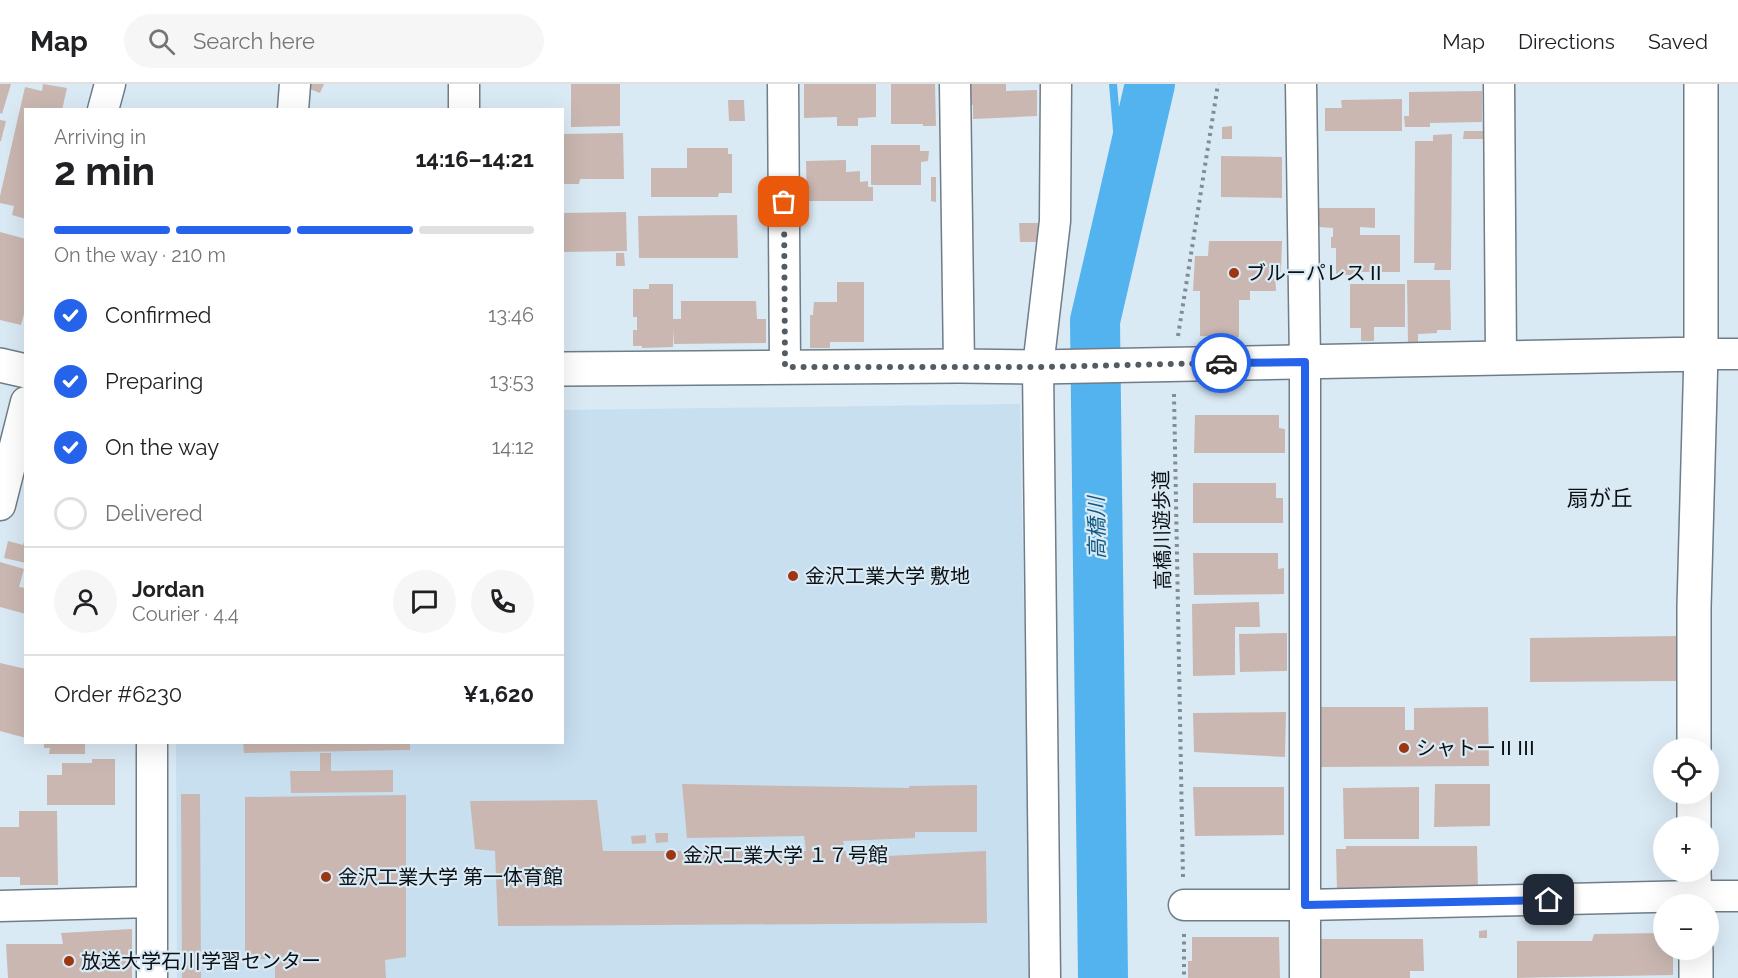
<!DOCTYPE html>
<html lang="en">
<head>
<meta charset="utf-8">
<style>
  body { margin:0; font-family:Raleway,"Noto Sans JP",sans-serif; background:#f6f6f6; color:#202124; height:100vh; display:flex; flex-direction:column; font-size:22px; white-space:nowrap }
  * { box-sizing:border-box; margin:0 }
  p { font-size:20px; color:#757577 }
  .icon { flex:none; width:33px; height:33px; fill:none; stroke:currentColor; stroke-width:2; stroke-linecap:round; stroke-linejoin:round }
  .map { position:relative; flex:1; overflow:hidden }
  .sheet { position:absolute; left:24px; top:24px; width:540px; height:636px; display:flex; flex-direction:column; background:#fff; border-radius:0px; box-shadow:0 6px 24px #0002 }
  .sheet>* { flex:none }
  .buttons { position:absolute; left:1653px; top:654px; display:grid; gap:12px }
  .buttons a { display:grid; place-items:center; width:66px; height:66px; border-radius:50%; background:#fff; box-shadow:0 6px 24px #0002; font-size:30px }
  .pin { position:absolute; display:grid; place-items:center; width:51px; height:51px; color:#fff; margin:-26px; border-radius:12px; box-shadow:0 3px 9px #0006 }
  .courier { position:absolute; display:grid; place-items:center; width:60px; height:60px; margin:-30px; border:4px solid #2563eb; border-radius:50%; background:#fff; color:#222; box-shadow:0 2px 8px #0007 }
  .head em { font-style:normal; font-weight:700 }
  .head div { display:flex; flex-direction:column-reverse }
  .head { display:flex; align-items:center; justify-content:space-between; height:102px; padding:0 30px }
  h1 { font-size:39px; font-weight:700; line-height:45px }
  .bar { display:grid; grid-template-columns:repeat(4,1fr); gap:9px 6px; align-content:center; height:72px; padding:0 30px }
  .bar i { height:8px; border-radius:4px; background:#e0e0e0 }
  .bar .active { background:#2563eb }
  .bar p { grid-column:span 4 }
  .line { display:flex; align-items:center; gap:15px; padding:0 30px; border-top:2px solid #e0e0e0 }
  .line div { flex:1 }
  .round { display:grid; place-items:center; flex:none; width:63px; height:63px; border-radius:32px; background:#f6f6f6 }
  ol { padding:0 30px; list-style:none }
  li { display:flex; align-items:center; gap:18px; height:66px }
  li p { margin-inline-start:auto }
  li .icon { padding:6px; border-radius:50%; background:#2563eb; color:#fff; stroke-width:4 }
  li:last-child { color:#757577 }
  li i { width:33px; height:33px; border:3px solid #e0e0e0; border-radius:50% }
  header { display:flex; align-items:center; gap:36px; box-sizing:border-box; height:84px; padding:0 30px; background:#fff; border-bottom:2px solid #e0e0e0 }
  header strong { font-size:28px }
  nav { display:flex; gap:33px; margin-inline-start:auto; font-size:21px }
  .search { width:420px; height:54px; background:#f6f6f6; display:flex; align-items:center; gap:15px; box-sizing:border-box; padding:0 21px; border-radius:33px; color:#757577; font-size:22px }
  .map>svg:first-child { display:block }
  .built { fill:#c8dff0 }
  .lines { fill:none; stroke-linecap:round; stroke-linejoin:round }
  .stream { stroke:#53b3ef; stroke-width:8 }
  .river { stroke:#53b3ef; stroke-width:50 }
  .building { fill:#cab7b1 }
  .street-casing { stroke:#6e7d87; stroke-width:33 }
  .secondary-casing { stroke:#6e7d87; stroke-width:36 }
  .path { stroke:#818c94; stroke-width:4; stroke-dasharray:3 4.5; stroke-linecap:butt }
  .street { stroke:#fff; stroke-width:30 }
  .secondary { stroke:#fff; stroke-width:33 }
  .done { stroke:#535c63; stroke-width:6; stroke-dasharray:0 10.8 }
  .route { stroke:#2563eb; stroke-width:8 }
  .poi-dot { fill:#9c3613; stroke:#daeaf5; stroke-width:2 }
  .labels { text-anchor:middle; stroke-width:4.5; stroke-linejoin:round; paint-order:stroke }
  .poi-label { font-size:20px; fill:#0b1014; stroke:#daeaf5; text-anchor:start }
  .street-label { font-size:20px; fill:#0b1014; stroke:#daeaf5 }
  .water-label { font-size:21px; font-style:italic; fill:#0f5981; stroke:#daeaf5 }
  .quarter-label { font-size:22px; fill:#0b1014; stroke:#daeaf5 }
</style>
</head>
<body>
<header>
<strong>Map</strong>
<div class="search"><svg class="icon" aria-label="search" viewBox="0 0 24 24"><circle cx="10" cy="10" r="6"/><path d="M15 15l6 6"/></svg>Search here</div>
<nav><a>Map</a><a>Directions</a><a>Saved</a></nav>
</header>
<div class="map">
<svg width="1738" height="894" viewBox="0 0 1738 894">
  <rect width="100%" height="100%" fill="#daeaf5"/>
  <path class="built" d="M1020 320 1031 894H177L176 659 562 658 563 326Z"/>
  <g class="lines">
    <path class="stream" d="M1113 0 1123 117"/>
    <path class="river" d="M1103 894 1095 237 1150 0"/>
  </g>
  <path class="building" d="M0 0H11L2 30 0 29Z
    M43 0 67 4 62 26H26V135L12 131 14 122 0 119V112L25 3 42 7Z
    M309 0H324L320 9 307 4Z
    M571 0H620V42L571 43Z
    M804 0H876V33L858 34V42H837V33L804 34Z
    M891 0H935L936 42H923V40H891Z
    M967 0H1006V7L1037 6V32L973 35V21H967Z
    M1482 7V38L1430 39V43H1405L1404 32H1409V8Z
    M1402 15V47H1325V24H1342L1341 16Z
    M728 16H744L745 37H729Z
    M0 36 6 37 1 57H0Z
    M1232 42V55H1222V43Z
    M1464 47H1485V55H1463Z
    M623 49 624 95H580L579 100H562V50Z
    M1452 50 1451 186H1434L1435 179H1414L1415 57H1433V51Z
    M871 61H920V67H929L928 77 921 78V101H871Z
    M687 64H728V70H732V109H719L718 113H651V84H687Z
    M1221 72 1282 73V114L1221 113Z
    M846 76V88L860 87V98L868 97V103H873V117H807L806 77Z
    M931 93H936V118L931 117Z
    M1319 124H1375V144L1360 143V151H1400V188H1361V191H1336V164H1331V153H1333V144L1319 143Z
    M626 128 627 167 562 168V129Z
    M737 131 738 174H639L638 132Z
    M1019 139H1038V158H1020Z
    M0 148 26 155V223L21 241 0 236Z
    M1209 157H1282L1281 188H1275L1276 207H1250V216H1239V253L1200 252V207H1193L1195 172H1208Z
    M616 169H624L625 182H616Z
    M1407 196H1450L1451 246H1437V249L1418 250V259H1408Z
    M837 198H864V258H830V264H810V231H813L814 218H837Z
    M649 200H673V235H681V217H756L757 235H766V259L674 260 673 246V263L642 264V262H633V246H637V233H633V205H649Z
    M1350 200H1405V243H1374V257H1361V244H1350Z
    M1195 331H1279V344L1285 345V369H1194Z
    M1193 399H1276V414H1283V439H1193Z
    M25 454 26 479 4 474 8 457 23 461Z
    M1193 469H1278V485L1284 484V510L1194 511Z
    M0 478 24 485 19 503 26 504V530L0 523Z
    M1259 518 1260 543H1235V591L1193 592 1192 520Z
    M1287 549V587L1240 588 1239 550Z
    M1678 552 1677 597 1530 598V554Z
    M0 579 26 585V654L0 647Z
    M1321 623H1405V646H1414V624L1488 623 1489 682 1320 683Z
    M1286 628 1285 673 1194 668 1193 629Z
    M44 658H85V670H49L50 664H44Z
    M243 658H410V666L244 669Z
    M320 669H331V687L393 686V708L291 709 290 687H320Z
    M92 675H115V721H47V691H62V679H92Z
    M682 700 909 704V702L977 701V748H915V754L843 757 847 774 986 767 987 839 498 842 495 767 475 765 470 717 597 716 603 767H806L804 752 687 754Z
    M1435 700H1490V742L1434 743Z
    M1193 703H1284V751L1195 752Z
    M1419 703V755H1344L1343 704Z
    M181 710H200L201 894H182Z
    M406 711V873L385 876 386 894H275V875H245V713Z
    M19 727H57L58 801H20V793H0V743H19Z
    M655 749H668V758L656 759Z
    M646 751V759L632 760 631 752Z
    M1346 762H1477L1478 805 1337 808 1336 765H1346Z
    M132 845V894H8L6 860H63L61 849Z
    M1487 846V854H1479V847Z
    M1664 849V866H1673V891L1517 894V857H1592L1594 850Z
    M1192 853H1279L1280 894H1188V877H1192Z
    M1319 855H1423L1424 887H1410V894H1320Z"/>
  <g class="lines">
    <g class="street-casing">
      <path id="street" d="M783 0 785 283
        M955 0 959 282
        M1301 0 1305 278V821L1695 812H1738
        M1499 0 1501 274
        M103 26 110 0
        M293 26 295 0
        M464 26V0
        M1701 270H1738
        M0 421 26 318
        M152 658V894
        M1184 821H1305V894
        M0 822 152 818
        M1045 894 1038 283 1055 137 1056 0"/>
    </g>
    <g class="secondary-casing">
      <path id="secondary" d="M0 281 26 287
        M562 285 959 282 1038 283 1701 270
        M1694 664V523L1701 270V0
        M1694 710V742
        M1694 788 1695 820
        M1696 866V894"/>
    </g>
    <path class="path" d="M1178 252 1218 0
      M1174 310 1183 794
      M1184 850V894"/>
    <use href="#street" class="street"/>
    <use href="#secondary" class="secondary"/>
  </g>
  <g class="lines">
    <path class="done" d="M784 118 785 283H1038L1221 279"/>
    <path class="route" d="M1221 279 1305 278V821L1549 816"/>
  </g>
  <g class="poi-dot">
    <circle cx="1234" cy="189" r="6"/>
    <circle cx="793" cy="492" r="6"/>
    <circle cx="1404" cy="664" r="6"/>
    <circle cx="671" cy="771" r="6"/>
    <circle cx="326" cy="793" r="6"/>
    <circle cx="69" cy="877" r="6"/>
  </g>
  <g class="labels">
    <g class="poi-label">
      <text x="1246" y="196">ブルーパレスⅡ</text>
      <text x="805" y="499">金沢工業大学 敷地</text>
      <text x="1416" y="671">シャトーⅡⅢ</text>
      <text x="683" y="778">金沢工業大学 １７号館</text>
      <text x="338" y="800">金沢工業大学 第一体育館</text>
      <text x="81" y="884">放送大学石川学習センター</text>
    </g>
    <g class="street-label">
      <text transform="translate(1162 446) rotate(-91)" y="7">高橋川遊歩道</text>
    </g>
    <g class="water-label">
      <text transform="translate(1097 444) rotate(-91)" y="7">高橋川</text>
    </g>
    <g class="quarter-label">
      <text x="1600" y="422">扇が丘</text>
    </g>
  </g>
</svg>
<div class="buttons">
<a><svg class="icon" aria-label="locate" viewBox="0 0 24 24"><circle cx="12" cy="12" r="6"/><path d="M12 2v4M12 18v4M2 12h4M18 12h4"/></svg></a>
<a>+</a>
<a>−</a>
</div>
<div class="pin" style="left:784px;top:118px;background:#ea580c"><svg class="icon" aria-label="bag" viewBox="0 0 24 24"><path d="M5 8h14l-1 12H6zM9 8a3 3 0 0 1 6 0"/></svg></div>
<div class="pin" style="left:1549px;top:816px;background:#1f2937"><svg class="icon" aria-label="home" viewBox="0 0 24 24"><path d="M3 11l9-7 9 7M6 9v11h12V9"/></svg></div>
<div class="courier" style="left:1221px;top:279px"><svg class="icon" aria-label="car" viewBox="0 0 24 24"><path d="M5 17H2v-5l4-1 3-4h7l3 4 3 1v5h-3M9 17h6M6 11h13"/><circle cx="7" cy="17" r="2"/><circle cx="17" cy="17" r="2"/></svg></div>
<section class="sheet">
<div class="head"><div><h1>2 min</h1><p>Arriving in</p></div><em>14:16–14:21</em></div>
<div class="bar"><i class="active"></i><i class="active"></i><i class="active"></i><i></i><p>On the way · 210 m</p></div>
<ol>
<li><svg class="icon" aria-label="check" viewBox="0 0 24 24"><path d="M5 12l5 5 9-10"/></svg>Confirmed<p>13:46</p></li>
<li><svg class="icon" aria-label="check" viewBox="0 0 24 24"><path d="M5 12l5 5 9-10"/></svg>Preparing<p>13:53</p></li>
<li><svg class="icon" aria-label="check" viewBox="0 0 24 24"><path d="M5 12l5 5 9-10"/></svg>On the way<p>14:12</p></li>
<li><i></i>Delivered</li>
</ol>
<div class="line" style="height:108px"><a class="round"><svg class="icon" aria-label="person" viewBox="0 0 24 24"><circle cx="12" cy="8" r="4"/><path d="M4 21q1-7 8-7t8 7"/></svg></a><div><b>Jordan</b><p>Courier · 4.4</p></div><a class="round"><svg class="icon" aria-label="chat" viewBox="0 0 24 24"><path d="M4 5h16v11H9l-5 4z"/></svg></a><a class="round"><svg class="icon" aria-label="phone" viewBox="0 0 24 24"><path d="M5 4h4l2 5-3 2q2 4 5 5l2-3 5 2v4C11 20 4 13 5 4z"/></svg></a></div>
<div class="line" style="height:78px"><div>Order #6230</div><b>¥1,620</b></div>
</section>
</div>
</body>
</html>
